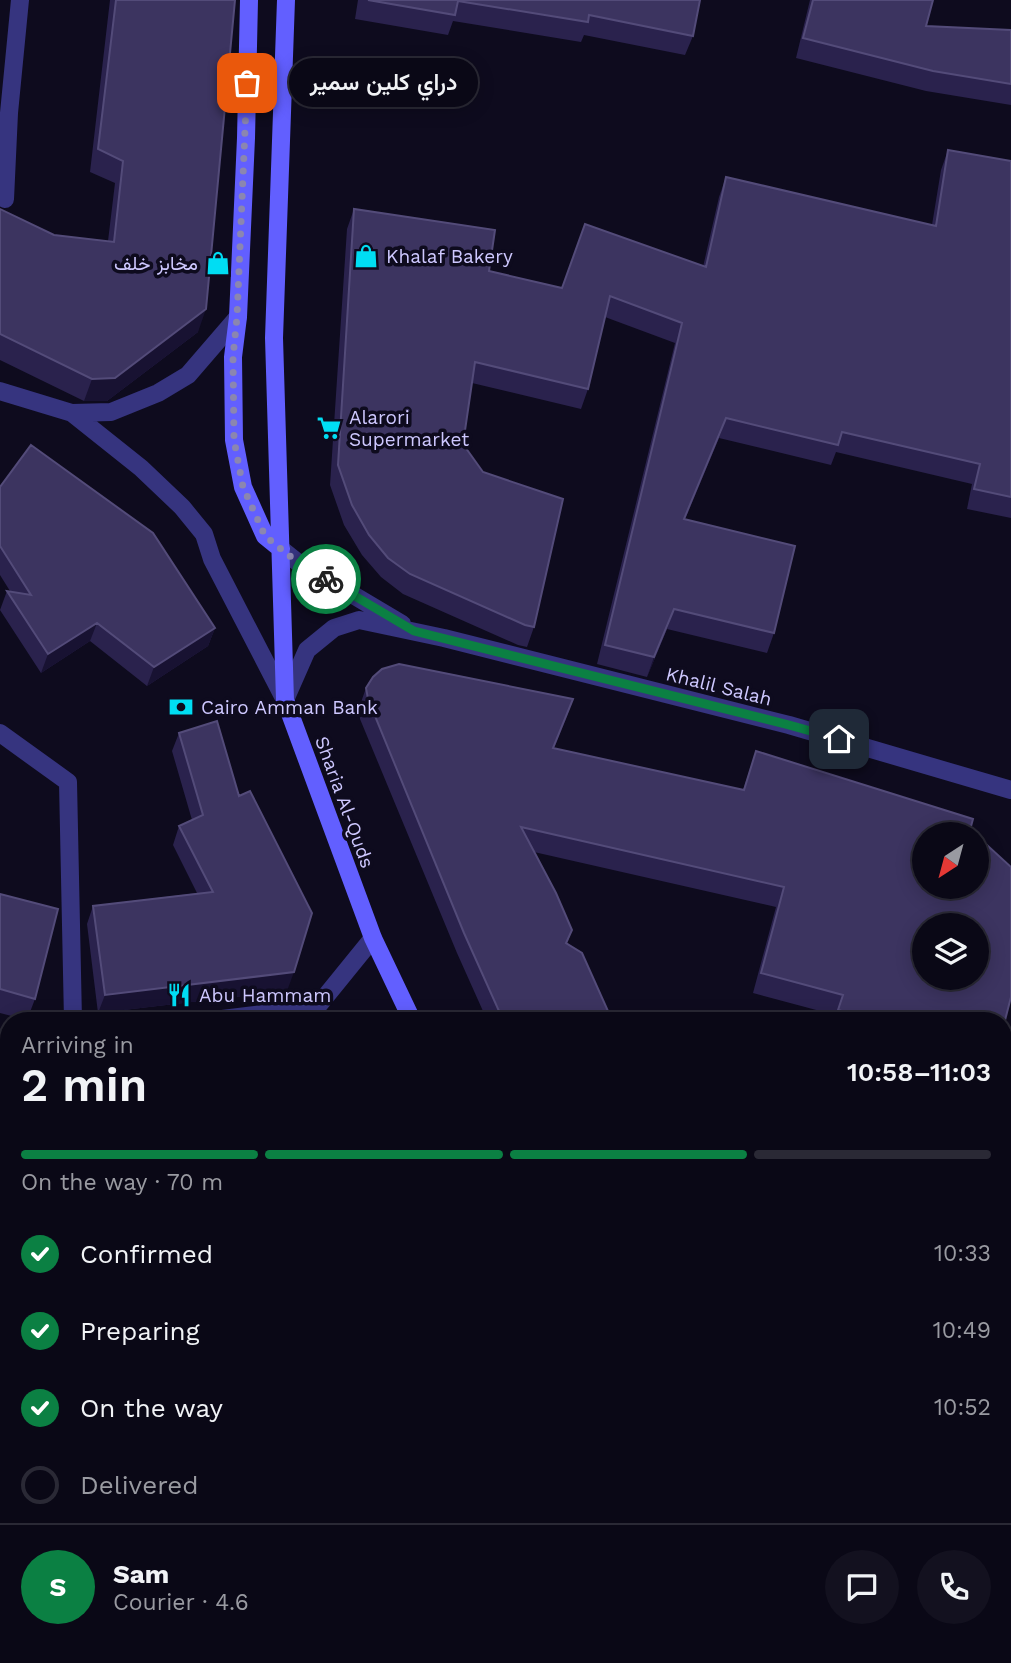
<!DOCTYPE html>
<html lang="en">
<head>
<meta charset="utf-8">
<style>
  body { margin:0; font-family:"Work Sans",Vazirmatn,sans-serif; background:#13111f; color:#f1f3f6; height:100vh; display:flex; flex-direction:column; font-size:26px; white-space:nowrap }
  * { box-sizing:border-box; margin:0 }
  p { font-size:23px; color:#999aa1 }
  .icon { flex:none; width:38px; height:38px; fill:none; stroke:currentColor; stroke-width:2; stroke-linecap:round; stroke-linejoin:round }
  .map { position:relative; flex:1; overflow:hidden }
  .panel { position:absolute; left:0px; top:1012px; width:1012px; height:653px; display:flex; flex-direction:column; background:#0a0816; border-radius:28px 28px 0 0; box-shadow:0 4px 18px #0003,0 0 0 2px #2a2935 }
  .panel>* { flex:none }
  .needle { width:46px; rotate:216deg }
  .controls { position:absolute; left:912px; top:822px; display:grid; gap:14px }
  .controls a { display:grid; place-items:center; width:77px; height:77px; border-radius:50%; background:#0a0816; box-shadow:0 4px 18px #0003,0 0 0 2px #2a2935; font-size:35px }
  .pin { position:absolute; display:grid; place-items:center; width:60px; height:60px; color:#fff; margin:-30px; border-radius:14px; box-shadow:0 4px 10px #0006 }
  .courier { position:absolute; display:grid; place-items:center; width:70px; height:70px; margin:-35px; border:5px solid #0b8043; border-radius:50%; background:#fff; color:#222; box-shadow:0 2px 9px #0007 }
  .bubble { position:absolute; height:49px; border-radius:24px; background:#0a0816; box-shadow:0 4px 18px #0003,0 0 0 2px #2a2935; font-size:23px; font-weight:600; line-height:49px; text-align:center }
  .head em { font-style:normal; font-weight:600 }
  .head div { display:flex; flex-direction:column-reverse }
  .head { display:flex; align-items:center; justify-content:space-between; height:119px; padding:0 21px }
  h1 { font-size:46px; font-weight:600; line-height:52px }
  .bar { display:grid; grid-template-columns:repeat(4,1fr); gap:10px 7px; align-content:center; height:84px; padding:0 21px }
  .bar i { height:9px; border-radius:5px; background:#2a2935 }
  .bar .selected { background:#0b8043 }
  .bar p { grid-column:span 4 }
  .line { display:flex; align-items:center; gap:18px; padding:0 21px; border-top:2px solid #2a2935 }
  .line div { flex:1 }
  .round { display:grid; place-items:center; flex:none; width:74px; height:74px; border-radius:37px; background:#13111f }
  ol { padding:0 21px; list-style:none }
  li { display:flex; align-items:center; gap:21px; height:77px }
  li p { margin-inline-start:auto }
  li .icon { padding:7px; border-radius:50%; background:#0b8043; color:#fff; stroke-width:4 }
  li:last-child { color:#999aa1 }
  li i { width:38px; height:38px; border:4px solid #2a2935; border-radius:50% }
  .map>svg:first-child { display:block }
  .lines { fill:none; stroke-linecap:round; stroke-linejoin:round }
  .path { stroke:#28b3aa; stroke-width:4.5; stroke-dasharray:3.5 5; stroke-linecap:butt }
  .lane { stroke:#36347f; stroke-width:18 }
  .street { stroke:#36347f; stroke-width:18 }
  .secondary { stroke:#625fff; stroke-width:18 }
  .wall { fill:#2a224d }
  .shaded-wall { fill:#181232 }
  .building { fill:#3c3460; stroke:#534b79; stroke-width:2; fill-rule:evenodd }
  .done { stroke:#8b86b0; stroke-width:7; stroke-dasharray:0 12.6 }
  .route { stroke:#0b8043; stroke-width:9 }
  .labels { text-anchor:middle; stroke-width:7; stroke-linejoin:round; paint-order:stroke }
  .poi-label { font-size:19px; fill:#cec8ff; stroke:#0e0b1e; text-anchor:start }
  .street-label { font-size:19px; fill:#cec8ff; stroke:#0e0b1e }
</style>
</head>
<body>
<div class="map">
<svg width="1011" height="1663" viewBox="0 0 1011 1663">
  <rect width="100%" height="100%" fill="#0e0b1e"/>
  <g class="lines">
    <path class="path" d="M0 1354 9 1344
      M0 1357 9 1358
      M0 1619 9 1622
      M125 1656 144 1663"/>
    <path class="lane" d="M5 199 9 113 20 0
      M0 733 68 782 73 1020"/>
    <path class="street" d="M0 391 72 413 111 412 158 393 188 375 238 317
      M72 413 141 468 182 507 204 534 212 559 285 700
      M281 549 296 561 402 624
      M285 700 307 650 334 628 359 620 444 638 789 725 1011 790
      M214 1020 317 1007 373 938
      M0 1038 9 1040
      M1003 1116 1011 1093
      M1003 1486 1011 1494"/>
    <path class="secondary" d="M249 0 246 138 238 317 233 357 234 440 243 487 265 536 281 549
      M286 0 274 338 285 700 373 938 412 1020
      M707 1656 710 1663"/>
  </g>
  <path class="wall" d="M110 0H235L198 332 107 401H84L0 360V209L54 235 108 241 115 183 90 172Z
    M358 0H700L693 36 685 55 584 35 581 42 453 21 448 35 355 19Z
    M810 0H933L926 26 1011 30V105L926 91 796 58Z
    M948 150 1011 161V518L967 509 972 484 836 452 831 465 719 438 685 519 774 633 767 653 667 629 647 677 597 664 675 343 605 317 588 389 581 409 472 383 463 444 534 627 527 647 518 645 403 594 381 577 362 555 344 525 330 485 347 229 354 209 489 271 562 288 703 267 719 197 726 177 932 225 941 170Z
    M0 487 215 628 208 646 147 686 90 641 41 673 0 610 7 591H10L0 575Z
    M366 688 573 699 554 748 743 790 756 751 970 830 1003 1020H834L835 1015 753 993 776 907 534 852 572 930 567 944 612 1020H487L457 953 360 719 359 708Z
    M179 733 287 991 98 1013 87 924 93 906 197 893 173 845 179 826 192 820 172 751Z
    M0 894 35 999 27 1020 0 1013Z
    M1011 1199V1440L1003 1432V1211Z
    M177 1656H623L627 1663H176Z
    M759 1656H882L873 1659 875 1663H762Z"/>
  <path class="shaded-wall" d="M206 309 198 332 107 401H84L92 379Z
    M726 418 719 438 677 539 684 519Z
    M674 609 667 629 647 677 654 657Z
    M97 623 90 641 41 673 48 654Z
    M215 628 208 646 147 686 154 667Z
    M573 699 566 719 546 768 553 748Z
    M294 972 287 991 98 1013 105 995Z
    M862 1656H882L863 1663Z"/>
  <path class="building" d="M116 0H235L206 309 115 378 92 379 0 334V209L54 235 114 242 123 161 98 149Z
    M368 0H700L693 36 589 15 588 22 458 1 455 15Z
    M813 0H933L926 26 1011 30V84L933 71 803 38Z
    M948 150 1011 161V497L974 489 980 464 842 432 838 445 726 418 684 519 795 546 774 633 674 609 654 657 605 645 682 323 610 296 588 389 475 362 463 444 483 472 563 499 534 627 525 625 410 574 388 558 369 535 352 505 338 465 354 209 495 230 489 271 562 288 585 224 706 267 726 177 936 226Z
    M31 445 153 533 215 628 154 667 97 623 48 654 7 591 31 595 0 546V487Z
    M399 664 573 699 553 748 744 790 756 751 973 819 970 830 976 835H924V887H976V835L1011 867V997L1003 1028V1020H875L838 1010 843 995 761 973 784 887 521 827 556 893 572 930 566 943 582 953 612 1020H503L464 933 368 699 366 688 373 677 382 669ZM924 926H976V978H924Z
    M217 721 239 796 250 791 312 913 294 972 105 995 93 906 213 892 179 826 203 815 179 733Z
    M0 894 58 909 35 999 0 989Z
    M313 1016 323 1020H305Z
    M1011 1199V1413L1003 1406V1211Z
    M181 1656H623L627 1663H180Z
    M776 1656H872L875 1663H779Z"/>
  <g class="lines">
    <path class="done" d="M247 83 237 317 233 357 234 440 243 487 265 536 296 561 326 579"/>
    <path class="route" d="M326 579 414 631 789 725 839 739"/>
  </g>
  <defs>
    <g id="shop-bare" transform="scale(1.89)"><path d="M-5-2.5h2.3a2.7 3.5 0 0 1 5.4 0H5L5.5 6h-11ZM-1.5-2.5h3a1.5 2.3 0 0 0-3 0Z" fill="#00ddf3" stroke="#0e0b1e" stroke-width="2.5" paint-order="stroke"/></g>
    <g id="supermarket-bare" transform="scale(1.89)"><path d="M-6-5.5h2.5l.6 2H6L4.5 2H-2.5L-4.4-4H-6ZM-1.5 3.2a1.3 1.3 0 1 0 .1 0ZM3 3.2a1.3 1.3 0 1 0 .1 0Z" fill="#00ddf3" stroke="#0e0b1e" stroke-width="2.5" paint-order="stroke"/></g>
    <g id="bank-bare" transform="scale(1.89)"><path d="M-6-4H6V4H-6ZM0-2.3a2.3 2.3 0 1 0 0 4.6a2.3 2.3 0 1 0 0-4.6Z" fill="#00ddf3" stroke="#0e0b1e" stroke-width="2.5" paint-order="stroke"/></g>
    <g id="restaurant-bare" transform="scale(1.89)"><path d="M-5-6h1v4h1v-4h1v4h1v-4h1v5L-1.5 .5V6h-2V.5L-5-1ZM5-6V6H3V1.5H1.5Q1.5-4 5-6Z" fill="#00ddf3" stroke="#0e0b1e" stroke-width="2.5" paint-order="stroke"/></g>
  </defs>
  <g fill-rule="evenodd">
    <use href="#shop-bare" x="366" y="256"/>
    <use href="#shop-bare" x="218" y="263"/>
    <use href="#supermarket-bare" x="329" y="428"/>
    <use href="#bank-bare" x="181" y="707"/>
    <use href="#restaurant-bare" x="179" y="995"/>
  </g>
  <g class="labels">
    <g class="poi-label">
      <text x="386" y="263">Khalaf Bakery</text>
      <text x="198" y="270" text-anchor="end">مخابز خلف</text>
      <text x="349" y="424">Alarori<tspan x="349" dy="22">Supermarket</tspan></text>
      <text x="201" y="714">Cairo Amman Bank</text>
      <text x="199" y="1002">Abu Hammam</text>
    </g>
    <g class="street-label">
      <text transform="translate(719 686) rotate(14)" y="7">Khalil Salah</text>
      <text transform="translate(345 802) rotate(70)" y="7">Sharia Al-Quds</text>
    </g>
  </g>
</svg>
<div class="controls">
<a><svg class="needle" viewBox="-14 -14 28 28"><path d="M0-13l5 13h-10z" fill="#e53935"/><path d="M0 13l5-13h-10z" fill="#999aa1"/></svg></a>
<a><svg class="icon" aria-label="layers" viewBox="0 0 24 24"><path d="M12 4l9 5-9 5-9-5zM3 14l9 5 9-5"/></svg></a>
</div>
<div class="pin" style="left:247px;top:83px;background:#ea580c"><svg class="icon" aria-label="bag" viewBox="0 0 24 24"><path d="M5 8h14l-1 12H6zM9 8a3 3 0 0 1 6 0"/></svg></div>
<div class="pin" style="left:839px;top:739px;background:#1f2937"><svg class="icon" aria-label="home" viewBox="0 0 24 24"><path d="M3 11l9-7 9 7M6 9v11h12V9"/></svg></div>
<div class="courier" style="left:326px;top:579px"><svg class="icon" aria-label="bike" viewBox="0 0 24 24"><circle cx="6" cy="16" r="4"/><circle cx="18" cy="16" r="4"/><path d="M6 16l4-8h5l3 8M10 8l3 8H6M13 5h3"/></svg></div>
<div class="bubble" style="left:289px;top:58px;width:189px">دراي كلين سمير</div>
<section class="panel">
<div class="head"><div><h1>2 min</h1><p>Arriving in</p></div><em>10:58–11:03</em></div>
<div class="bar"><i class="selected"></i><i class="selected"></i><i class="selected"></i><i></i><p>On the way · 70 m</p></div>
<ol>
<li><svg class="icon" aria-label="check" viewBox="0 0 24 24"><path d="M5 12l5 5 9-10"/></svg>Confirmed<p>10:33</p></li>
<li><svg class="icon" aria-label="check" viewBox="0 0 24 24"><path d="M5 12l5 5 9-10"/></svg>Preparing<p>10:49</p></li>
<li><svg class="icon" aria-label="check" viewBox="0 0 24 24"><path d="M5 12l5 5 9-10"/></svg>On the way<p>10:52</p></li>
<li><i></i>Delivered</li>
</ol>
<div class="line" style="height:126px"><b class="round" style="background:#0b8043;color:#fff">S</b><div><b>Sam</b><p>Courier · 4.6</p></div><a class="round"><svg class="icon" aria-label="chat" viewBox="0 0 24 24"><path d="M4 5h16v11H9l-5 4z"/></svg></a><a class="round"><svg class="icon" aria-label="phone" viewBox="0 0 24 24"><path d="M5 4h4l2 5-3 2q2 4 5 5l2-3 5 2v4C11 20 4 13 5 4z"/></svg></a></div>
</section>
</div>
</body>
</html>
